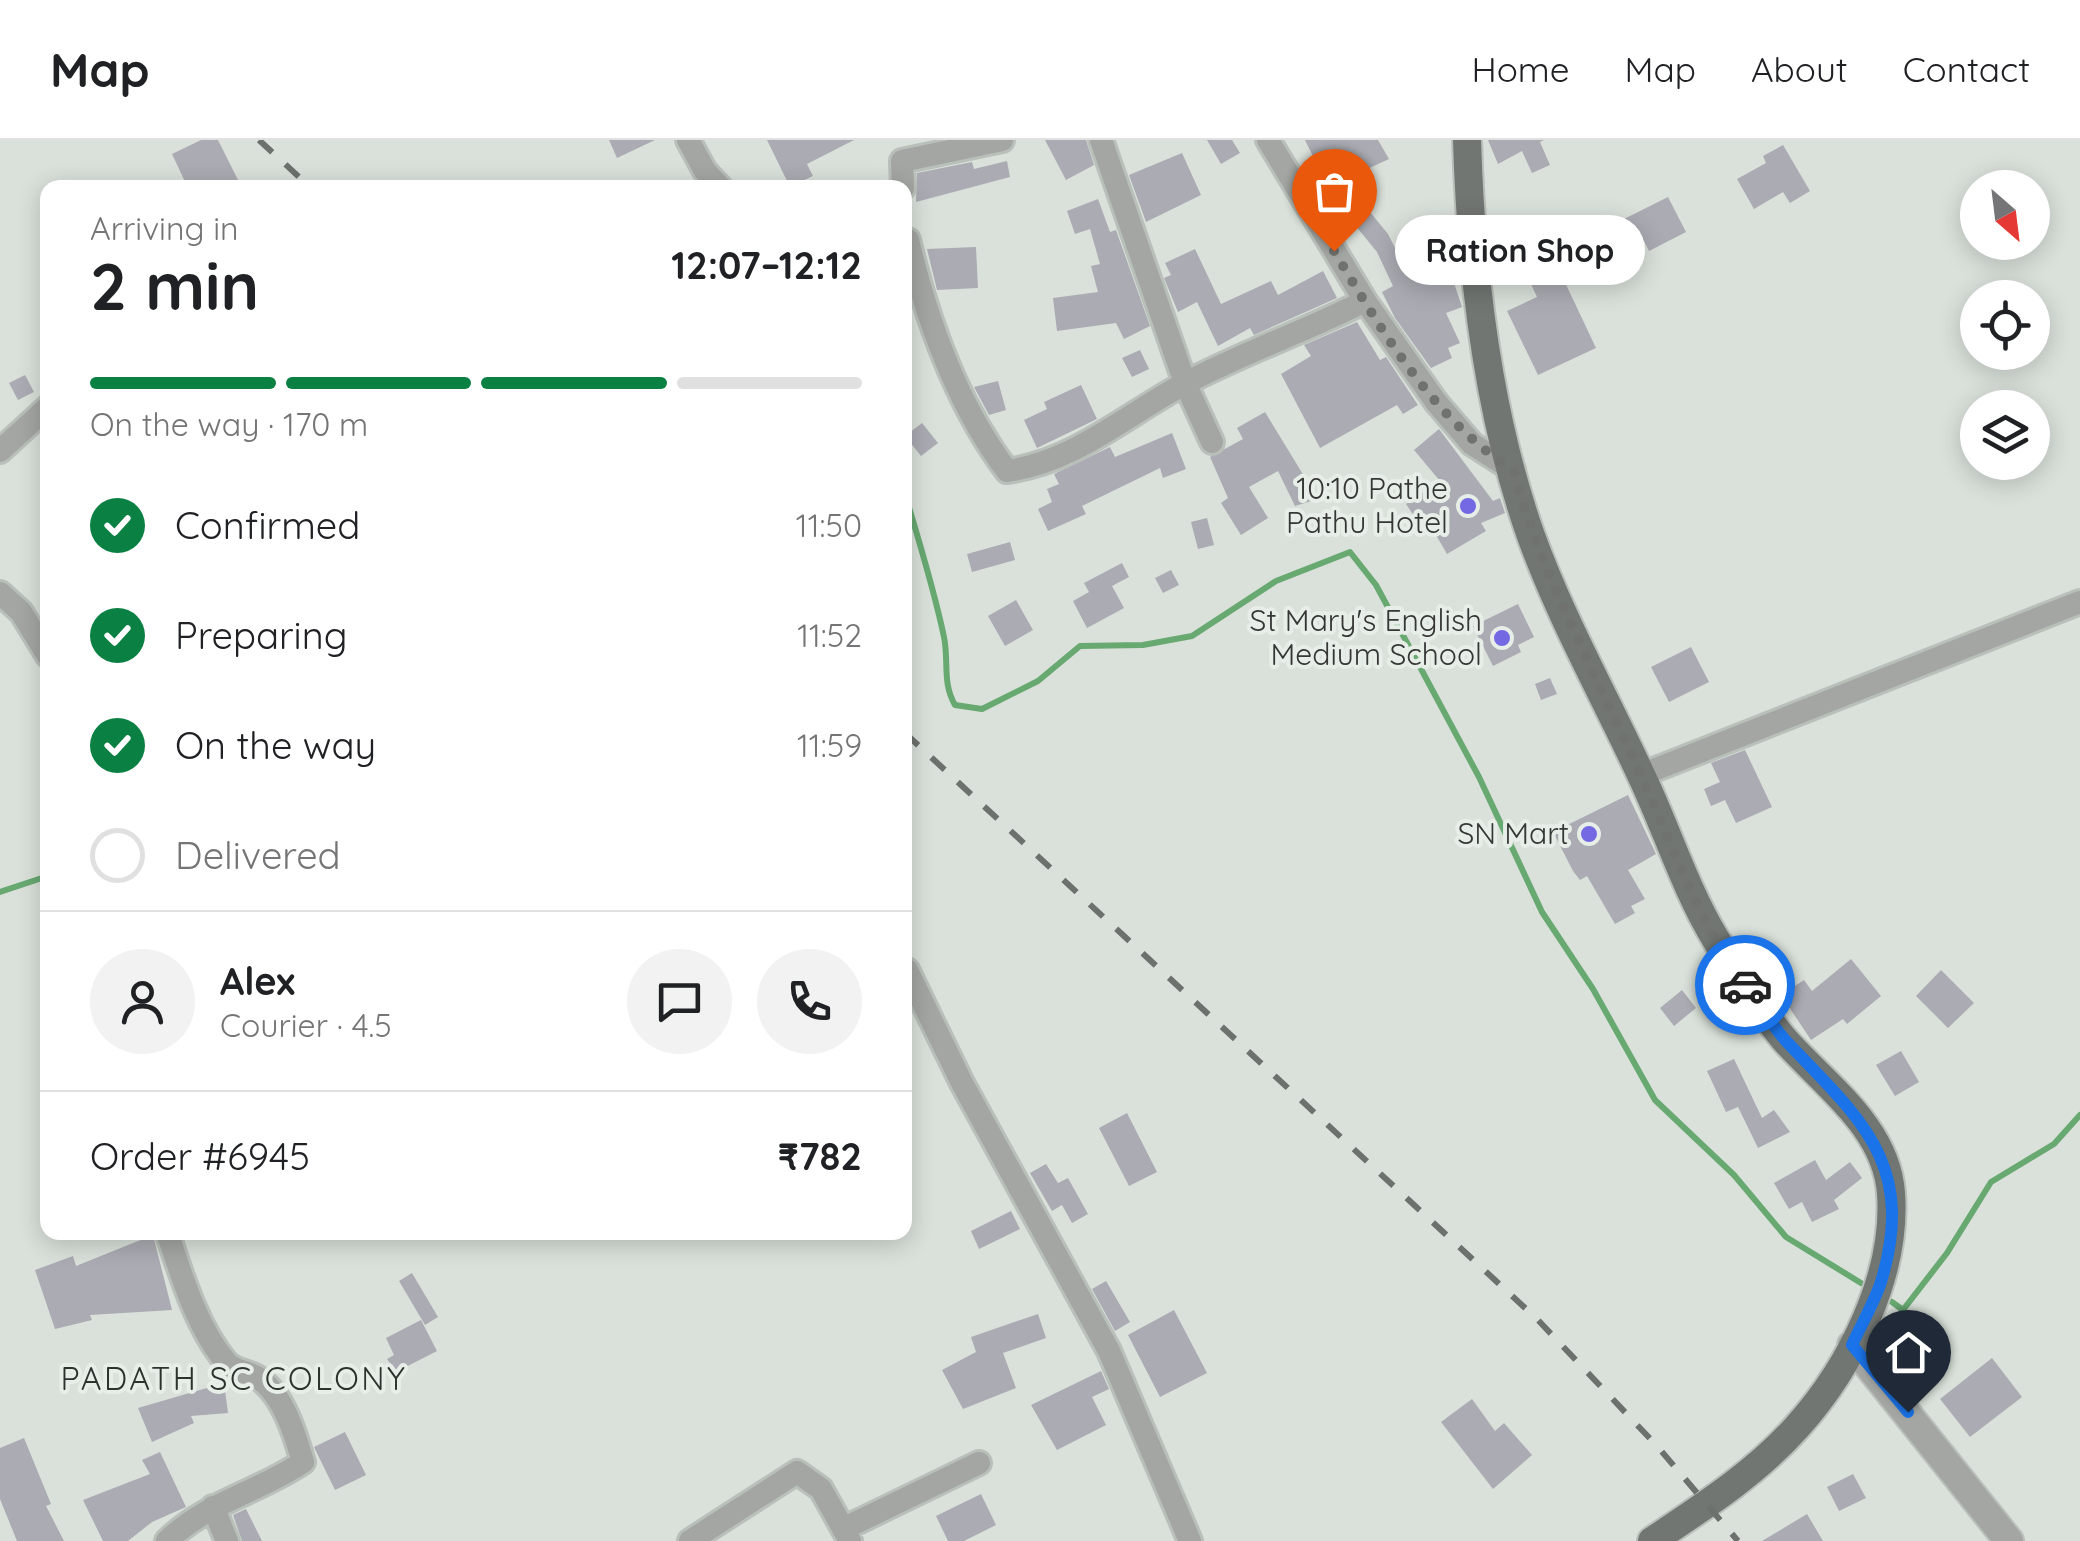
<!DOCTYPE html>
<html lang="en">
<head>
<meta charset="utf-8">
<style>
  body { margin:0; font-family:Quicksand,sans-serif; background:#f2f2f2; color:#202124; height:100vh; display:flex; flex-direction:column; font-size:38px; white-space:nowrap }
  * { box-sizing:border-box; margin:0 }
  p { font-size:32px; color:#757577 }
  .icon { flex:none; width:55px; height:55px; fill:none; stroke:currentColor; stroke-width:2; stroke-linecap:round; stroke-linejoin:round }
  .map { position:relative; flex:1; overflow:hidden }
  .side { position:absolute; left:40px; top:40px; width:872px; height:1060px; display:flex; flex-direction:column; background:#fff; border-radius:20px; box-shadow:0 5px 25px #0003 }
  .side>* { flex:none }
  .needle { width:65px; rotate:152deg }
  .controls { position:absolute; left:1960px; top:30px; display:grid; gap:20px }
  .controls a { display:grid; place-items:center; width:90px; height:90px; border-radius:50%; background:#fff; box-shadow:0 5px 25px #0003; font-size:50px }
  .pin { position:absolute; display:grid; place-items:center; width:85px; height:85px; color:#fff; margin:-102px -42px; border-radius:50% 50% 50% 0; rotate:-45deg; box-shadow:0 0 10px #0007 }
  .pin .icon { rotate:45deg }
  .courier { position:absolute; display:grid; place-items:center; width:100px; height:100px; margin:-50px; border:8px solid #1a73e8; border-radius:50%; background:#fff; color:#222; box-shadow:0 2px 12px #0007 }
  .bubble { position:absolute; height:70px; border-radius:35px; background:#fff; box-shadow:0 5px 25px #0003; font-size:32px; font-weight:700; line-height:70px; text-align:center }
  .headline em { font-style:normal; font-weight:700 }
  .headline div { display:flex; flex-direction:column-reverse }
  .headline { display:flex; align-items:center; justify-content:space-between; height:170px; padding:0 50px }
  h1 { font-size:65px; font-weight:700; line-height:75px }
  .bar { display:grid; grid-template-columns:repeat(4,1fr); gap:15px 10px; align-content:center; height:120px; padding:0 50px }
  .bar i { height:12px; border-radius:8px; background:#e0e0e0 }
  .bar .active { background:#0b8043 }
  .bar p { grid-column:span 4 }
  .line { display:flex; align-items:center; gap:25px; padding:0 50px; border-top:2px solid #e0e0e0 }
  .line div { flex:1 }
  .round { display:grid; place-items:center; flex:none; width:105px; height:105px; border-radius:52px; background:#f2f2f2 }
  ol { padding:0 50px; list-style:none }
  li { display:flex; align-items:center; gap:30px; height:110px }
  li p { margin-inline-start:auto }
  li .icon { padding:10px; border-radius:50%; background:#0b8043; color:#fff; stroke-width:4 }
  li:last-child { color:#757577 }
  li i { width:55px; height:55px; border:5px solid #e0e0e0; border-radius:50% }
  header { display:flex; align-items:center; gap:60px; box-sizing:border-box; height:140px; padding:0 50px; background:#fff; border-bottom:2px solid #e0e0e0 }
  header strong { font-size:48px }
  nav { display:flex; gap:55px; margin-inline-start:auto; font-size:35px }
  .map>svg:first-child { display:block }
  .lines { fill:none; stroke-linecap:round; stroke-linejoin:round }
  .stream { stroke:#68a972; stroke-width:6 }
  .building { fill:#ababb3 }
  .minor-casing { stroke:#b9bfb9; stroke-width:28 }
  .tertiary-casing { stroke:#b9bfb9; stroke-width:32 }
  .primary-casing { stroke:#b9bfb9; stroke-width:32 }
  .minor { stroke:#a3a6a3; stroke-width:22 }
  .tertiary { stroke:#a3a6a3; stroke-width:28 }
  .primary { stroke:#717672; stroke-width:28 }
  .rail { stroke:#6d716d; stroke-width:6; stroke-dasharray:18 18; stroke-linecap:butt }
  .done { stroke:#6f726f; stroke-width:10; stroke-dasharray:0 18 }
  .route { stroke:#1a73e8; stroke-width:12 }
  .poi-dot { fill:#7468e3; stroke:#e7eee8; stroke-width:4 }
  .labels { text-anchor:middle; stroke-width:8; stroke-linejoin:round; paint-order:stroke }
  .poi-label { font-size:30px; fill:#353735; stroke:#e7eee8; text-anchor:end }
  .neighbourhood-label { font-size:32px; letter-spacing:2.5px; fill:#2d322d; stroke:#e7eee8 }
</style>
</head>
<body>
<header>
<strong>Map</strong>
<nav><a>Home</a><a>Map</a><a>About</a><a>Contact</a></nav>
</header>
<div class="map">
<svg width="2080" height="1401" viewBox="0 0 2080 1401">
  <rect width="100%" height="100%" fill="#dae1da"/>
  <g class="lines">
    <path class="stream" d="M905 354C919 401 934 449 944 497 949 521 942 543 955 565L982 569 1038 541 1080 506 1143 505 1192 496 1276 441 1350 412 1376 445 1479 637 1542 772 1593 849 1655 960 1734 1035 1786 1097 1861 1143
      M0 752 48 736
      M1892 1162 1903 1170 1947 1113 1991 1042 2054 1004 2080 975"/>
  </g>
  <path class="building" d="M201 0H218L239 42 228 48H188L172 14Z
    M609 0H655L617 18Z
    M767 0H854L807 24 813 36 790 47Z
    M1045 0H1086L1094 25 1066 40Z
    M1207 0H1232L1240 13 1221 24Z
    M1305 0H1378L1389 19 1328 47Z
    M1488 0H1544L1540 2 1550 25 1532 33 1522 11 1498 24Z
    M1783 5 1810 51 1790 63 1783 52 1754 69 1737 39 1766 23 1763 16Z
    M1182 13 1201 55 1146 82 1129 35Z
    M1007 21 1010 37 916 62 917 33 972 22 974 29Z
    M1668 57 1686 92 1649 111 1644 101 1624 107 1562 136 1596 208 1538 235 1507 171 1537 157 1524 129Z
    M1098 59 1110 92 1116 90 1150 186 1124 199 1116 183 1057 191 1053 158 1098 152 1091 126 1100 124 1090 89 1075 94 1067 71Z
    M1370 72 1388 94 1409 136 1447 122 1462 167 1446 173 1460 203 1448 208 1452 218 1431 228 1395 178 1382 152 1393 146 1377 112 1355 85Z
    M976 107 978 148 937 150 927 109Z
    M1195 109 1221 164 1271 141 1278 155 1323 131 1337 158 1254 195 1250 188 1218 206 1197 162 1178 172 1164 138 1171 135 1165 123Z
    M1357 182 1380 220 1386 217 1418 265 1403 274 1397 265 1320 308 1281 234 1311 216 1304 205Z
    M1140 210 1149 229 1132 237 1122 218Z
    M25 235 34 252 18 260 9 243Z
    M998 241 1006 270 989 275 974 247Z
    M1081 245 1097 279 1037 308 1024 280 1047 269 1044 262Z
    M1265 272 1318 359 1295 366 1278 331 1249 347 1268 378 1241 395 1221 363 1228 358 1210 317 1243 299 1237 288Z
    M922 283 938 303 921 316 905 296Z
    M1439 289 1493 361 1500 358 1505 373 1481 383 1486 391 1447 414 1429 383 1422 388 1406 364 1440 341 1414 310Z
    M1172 293 1186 329 1163 338 1160 328 1082 366 1086 374 1048 391 1038 369 1052 362 1047 349 1059 344 1054 334 1110 307 1115 317Z
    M1207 378 1214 405 1198 409 1191 382Z
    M1010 402 1015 420 972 432 967 414Z
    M1122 423 1129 437 1112 446 1124 468 1087 488 1073 461 1089 452 1084 443Z
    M1171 430 1179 445 1163 453 1155 438Z
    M1016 460 1033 490 1005 506 988 476Z
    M1518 464 1534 497 1518 505 1521 512 1493 526 1473 486Z
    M1691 507 1709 542 1669 562 1651 527Z
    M1550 538 1557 554 1541 560 1535 544Z
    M1745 610 1772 667 1736 683 1725 660 1711 666 1704 649 1720 642 1711 623Z
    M1628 655 1656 714 1628 730 1645 759 1631 766 1635 773 1615 784 1587 736 1580 740 1573 731 1553 692Z
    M1851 819 1881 856 1847 884 1843 879 1811 900 1781 855 1804 840 1812 851Z
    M1941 830 1974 863 1948 888 1916 856Z
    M1682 850 1696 868 1674 886 1660 868Z
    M1901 911 1919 942 1895 956 1876 925Z
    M1734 919 1762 978 1774 970 1790 992 1758 1008 1738 967 1726 972 1707 931Z
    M1127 973 1157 1032 1129 1046 1099 988Z
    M1815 1020 1826 1040 1850 1022 1862 1038 1834 1060 1839 1069 1812 1082 1802 1062 1789 1069 1774 1043Z
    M1046 1024 1058 1043 1068 1038 1088 1074 1072 1083 1062 1065 1052 1071 1030 1033Z
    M1011 1071 1020 1089 979 1109 971 1091Z
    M153 1095 172 1170 90 1175 92 1180 55 1189 35 1130 73 1116 76 1126Z
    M412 1133 438 1177 425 1185 399 1141Z
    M1106 1141 1130 1182 1115 1191 1092 1149Z
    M1174 1170 1207 1233 1160 1257 1128 1195Z
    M1038 1174 1046 1198 1003 1213 1016 1248 963 1269 942 1230 976 1212 971 1197Z
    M421 1180 437 1211 396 1232 387 1219 394 1215 386 1198Z
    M1992 1218 2022 1257 1970 1297 1940 1259Z
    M1101 1231 1109 1249 1092 1257 1106 1285 1057 1310 1031 1265Z
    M224 1243 228 1273 191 1276 194 1283 152 1302 138 1268Z
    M1472 1259 1495 1291 1504 1283 1532 1315 1493 1349 1441 1282Z
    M345 1292 366 1335 335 1350 314 1307Z
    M24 1298 51 1364 46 1366 64 1401H17L0 1359V1308Z
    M160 1312 186 1367 152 1382 128 1401H103L83 1360 150 1334 142 1320Z
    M1853 1334 1866 1358 1839 1371 1827 1347Z
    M981 1354 996 1385 964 1401H948L936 1376Z
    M246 1369 262 1401H242L233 1375Z
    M1807 1374 1823 1401H1762Z"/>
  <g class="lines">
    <g class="minor-casing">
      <path id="minor" d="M688 0 705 31 721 48
        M1101 0 1185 243 1212 302
        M1268 0 1365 161 1436 262 1472 304 1513 330
        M903 48 902 21 1002 0
        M905 101 908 100C927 181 956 263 1007 331 1074 322 1126 275 1184 244 1242 213 1306 191 1365 161
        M0 311 48 267
        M0 453 21 472 48 516
        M1641 635 2080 462
        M907 830 962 943 1109 1211 1190 1401
        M213 1367 227 1401
        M843 1389 979 1323
        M167 1401C207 1362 259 1352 303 1322 295 1294 284 1257 260 1239 249 1231 235 1232 226 1222 197 1188 181 1134 167 1092
        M690 1401 797 1332 821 1349 850 1401"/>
    </g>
    <g class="tertiary-casing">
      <path id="tertiary" d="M1852 1205 2009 1401"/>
    </g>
    <g class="primary-casing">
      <path id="primary" d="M1467 0C1471 131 1487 272 1531 396 1561 479 1605 557 1642 637 1667 690 1685 748 1715 798 1735 832 1758 867 1783 898 1824 945 1886 986 1891 1053 1897 1135 1851 1227 1797 1287 1756 1333 1703 1367 1652 1401"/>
    </g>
    <use href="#minor" class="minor"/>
    <use href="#tertiary" class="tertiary"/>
    <use href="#primary" class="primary"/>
    <path class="rail" d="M259 0 311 48
      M905 593 1537 1179 1657 1306 1738 1401"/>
  </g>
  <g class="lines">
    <path class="done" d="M1334 111C1382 191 1433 279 1513 330 1543 440 1597 536 1643 640 1674 709 1699 784 1745 845"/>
    <path class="route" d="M1745 845C1758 863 1771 884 1786 901 1860 979 1917 1023 1881 1142 1874 1163 1861 1185 1852 1205L1908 1272"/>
  </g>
  <g class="poi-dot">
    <circle cx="1468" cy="366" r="10"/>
    <circle cx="1502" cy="498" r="10"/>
    <circle cx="1589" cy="694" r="10"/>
  </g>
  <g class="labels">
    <g class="poi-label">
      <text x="1448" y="359">10:10 Pathe<tspan x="1448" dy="34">Pathu Hotel</tspan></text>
      <text x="1482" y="491">St Mary's English<tspan x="1482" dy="34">Medium School</tspan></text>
      <text x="1569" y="704">SN Mart</text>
    </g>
    <g class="neighbourhood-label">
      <text x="234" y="1250">PADATH SC COLONY</text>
    </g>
  </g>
</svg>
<div class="controls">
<a><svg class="needle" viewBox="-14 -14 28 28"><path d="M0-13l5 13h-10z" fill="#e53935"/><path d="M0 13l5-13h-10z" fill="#757577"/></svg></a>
<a><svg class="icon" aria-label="locate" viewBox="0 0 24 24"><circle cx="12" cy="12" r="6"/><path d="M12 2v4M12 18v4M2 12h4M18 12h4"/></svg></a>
<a><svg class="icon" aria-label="layers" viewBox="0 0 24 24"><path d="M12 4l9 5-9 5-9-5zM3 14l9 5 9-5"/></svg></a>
</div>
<div class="pin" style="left:1334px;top:111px;background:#ea580c"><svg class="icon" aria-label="bag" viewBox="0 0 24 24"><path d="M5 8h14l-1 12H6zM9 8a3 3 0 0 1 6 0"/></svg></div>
<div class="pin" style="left:1908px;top:1272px;background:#1f2937"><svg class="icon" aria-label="home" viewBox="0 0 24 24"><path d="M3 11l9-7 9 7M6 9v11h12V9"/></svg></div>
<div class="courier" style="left:1745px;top:845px"><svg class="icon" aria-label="car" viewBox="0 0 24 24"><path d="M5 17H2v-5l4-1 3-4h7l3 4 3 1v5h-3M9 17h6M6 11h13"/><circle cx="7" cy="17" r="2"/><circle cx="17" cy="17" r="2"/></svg></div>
<div class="bubble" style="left:1395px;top:75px;width:250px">Ration Shop</div>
<section class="side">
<div class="headline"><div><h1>2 min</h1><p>Arriving in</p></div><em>12:07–12:12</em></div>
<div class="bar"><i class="active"></i><i class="active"></i><i class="active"></i><i></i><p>On the way · 170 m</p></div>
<ol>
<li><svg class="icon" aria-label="check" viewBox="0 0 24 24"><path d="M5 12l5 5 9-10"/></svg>Confirmed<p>11:50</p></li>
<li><svg class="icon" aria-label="check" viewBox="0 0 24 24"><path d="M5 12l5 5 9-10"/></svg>Preparing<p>11:52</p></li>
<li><svg class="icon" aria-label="check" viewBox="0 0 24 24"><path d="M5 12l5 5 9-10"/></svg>On the way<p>11:59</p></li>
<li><i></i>Delivered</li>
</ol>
<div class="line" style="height:180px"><a class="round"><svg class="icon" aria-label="person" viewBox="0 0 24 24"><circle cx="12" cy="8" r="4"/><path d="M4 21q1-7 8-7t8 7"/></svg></a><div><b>Alex</b><p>Courier · 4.5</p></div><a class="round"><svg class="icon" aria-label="chat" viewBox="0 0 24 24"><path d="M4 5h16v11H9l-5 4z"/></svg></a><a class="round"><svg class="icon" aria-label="phone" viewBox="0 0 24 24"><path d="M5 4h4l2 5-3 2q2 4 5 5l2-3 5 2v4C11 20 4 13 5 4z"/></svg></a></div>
<div class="line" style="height:130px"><div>Order #6945</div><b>₹782</b></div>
</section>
</div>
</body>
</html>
